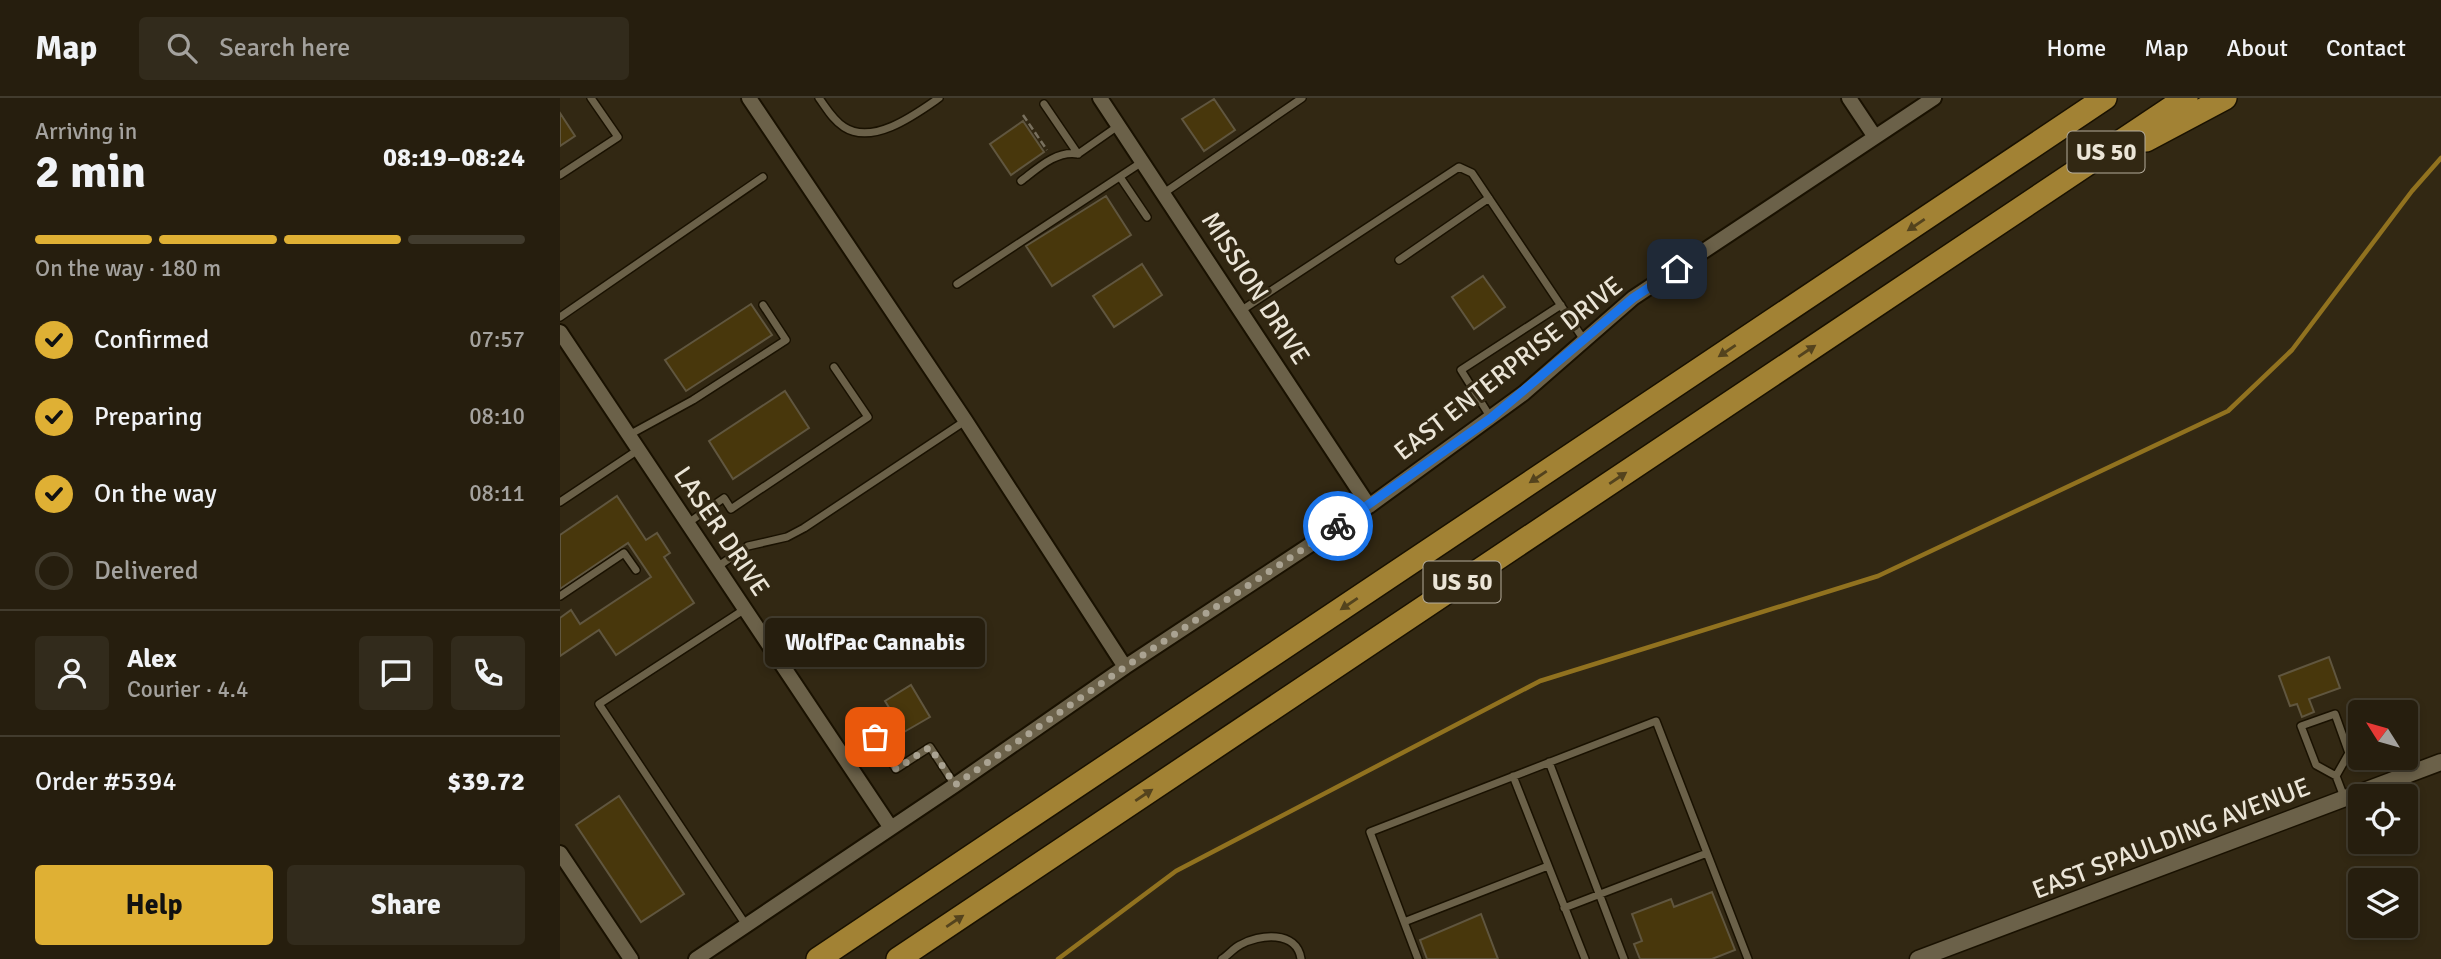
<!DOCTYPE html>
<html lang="en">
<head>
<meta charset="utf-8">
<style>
  body { margin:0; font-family:Signika,sans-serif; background:#322b1c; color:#f1f3f6; height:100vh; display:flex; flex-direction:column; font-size:26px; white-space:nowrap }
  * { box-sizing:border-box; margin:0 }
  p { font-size:23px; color:#a4a29e }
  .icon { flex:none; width:38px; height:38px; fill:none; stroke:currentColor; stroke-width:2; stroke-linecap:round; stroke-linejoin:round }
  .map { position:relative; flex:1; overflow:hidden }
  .details { display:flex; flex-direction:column; background:#261e0e; width:560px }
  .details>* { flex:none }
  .needle { width:46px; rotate:307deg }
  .controls { position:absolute; left:1788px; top:602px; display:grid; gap:14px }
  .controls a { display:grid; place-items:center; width:70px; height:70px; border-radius:7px; background:#261e0e; box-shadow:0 4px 10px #0003,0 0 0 2px #423c2e; font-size:35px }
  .pin { position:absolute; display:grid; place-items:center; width:60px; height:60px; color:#fff; margin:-30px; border-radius:14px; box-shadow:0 4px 10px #0006 }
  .courier { position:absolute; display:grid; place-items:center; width:70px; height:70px; margin:-35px; border:5px solid #1a73e8; border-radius:50%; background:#fff; color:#222; box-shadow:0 2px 9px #0007 }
  .bubble { position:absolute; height:49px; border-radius:7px; background:#261e0e; box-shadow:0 4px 10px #0003,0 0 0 2px #423c2e; font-size:23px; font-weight:700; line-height:49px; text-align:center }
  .head em { font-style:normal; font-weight:700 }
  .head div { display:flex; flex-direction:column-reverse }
  .head { display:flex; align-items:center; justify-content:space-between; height:119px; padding:0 35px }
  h1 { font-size:46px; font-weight:700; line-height:52px }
  .bar { display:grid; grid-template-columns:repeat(4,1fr); gap:10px 7px; align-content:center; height:84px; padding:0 35px }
  .bar i { height:9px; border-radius:5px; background:#423c2e }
  .bar .active { background:#dfb034 }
  .bar p { grid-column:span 4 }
  .line { display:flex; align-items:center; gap:18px; padding:0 35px; border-top:2px solid #423c2e }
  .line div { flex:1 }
  .round { display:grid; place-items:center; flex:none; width:74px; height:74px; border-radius:7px; background:#322b1c }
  ol { padding:0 35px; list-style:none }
  li { display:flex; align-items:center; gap:21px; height:77px }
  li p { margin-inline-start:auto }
  li .icon { padding:7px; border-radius:50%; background:#dfb034; color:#111; stroke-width:4 }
  li:last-child { color:#a4a29e }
  li i { width:38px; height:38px; border:4px solid #423c2e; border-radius:50% }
  .button { display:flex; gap:14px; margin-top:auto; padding:14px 35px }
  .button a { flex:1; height:80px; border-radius:7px; background:#dfb034; color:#111; font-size:28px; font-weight:700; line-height:80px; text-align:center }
  .button a+a { background:#322b1c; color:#f1f3f6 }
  header { display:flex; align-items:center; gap:42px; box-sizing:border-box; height:98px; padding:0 35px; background:#261e0e; border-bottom:2px solid #423c2e }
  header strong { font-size:33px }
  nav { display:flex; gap:38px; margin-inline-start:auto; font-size:24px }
  .search { width:490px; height:63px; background:#322b1c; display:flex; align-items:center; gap:18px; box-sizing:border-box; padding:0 24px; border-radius:7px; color:#a4a29e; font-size:26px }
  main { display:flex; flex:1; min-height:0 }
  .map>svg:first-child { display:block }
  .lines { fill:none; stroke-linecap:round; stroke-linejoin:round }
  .stream { stroke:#91721f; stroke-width:4.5 }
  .building { fill:#48370c; stroke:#60563f; stroke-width:2 }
  .service-casing { stroke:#191100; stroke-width:10 }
  .minor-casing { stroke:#191100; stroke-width:18 }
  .tertiary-casing { stroke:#191100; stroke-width:19 }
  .trunk-casing { stroke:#191100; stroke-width:26 }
  .path { stroke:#79715f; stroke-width:2.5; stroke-dasharray:7 3.5; stroke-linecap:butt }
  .service { stroke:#6b6149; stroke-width:7 }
  .minor { stroke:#6b6149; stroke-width:14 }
  .tertiary { stroke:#6b6149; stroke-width:16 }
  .trunk { stroke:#a28234; stroke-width:23 }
  .oneway { fill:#54431d }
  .done { stroke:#aaa392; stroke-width:7; stroke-dasharray:0 12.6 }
  .route { stroke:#1a73e8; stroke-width:9 }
  .labels { text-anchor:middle; stroke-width:6; stroke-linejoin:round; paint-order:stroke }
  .shield { fill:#322813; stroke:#b4ac9c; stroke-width:2 }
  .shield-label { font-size:24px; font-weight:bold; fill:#ebe5d7 }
  .street-label { font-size:26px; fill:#ebe5d7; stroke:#322813 }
</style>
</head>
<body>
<header>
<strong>Map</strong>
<div class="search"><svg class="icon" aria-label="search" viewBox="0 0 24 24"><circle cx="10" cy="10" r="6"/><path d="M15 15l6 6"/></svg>Search here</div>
<nav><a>Home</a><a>Map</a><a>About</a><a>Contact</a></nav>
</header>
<main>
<section class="details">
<div class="head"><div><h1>2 min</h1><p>Arriving in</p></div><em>08:19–08:24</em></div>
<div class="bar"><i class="active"></i><i class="active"></i><i class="active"></i><i></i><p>On the way · 180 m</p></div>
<ol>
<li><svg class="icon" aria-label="check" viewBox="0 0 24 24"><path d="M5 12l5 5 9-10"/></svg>Confirmed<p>07:57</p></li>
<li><svg class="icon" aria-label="check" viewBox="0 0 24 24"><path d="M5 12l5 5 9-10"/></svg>Preparing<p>08:10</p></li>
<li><svg class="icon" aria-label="check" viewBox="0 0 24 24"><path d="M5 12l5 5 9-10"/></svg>On the way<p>08:11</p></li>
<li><i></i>Delivered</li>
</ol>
<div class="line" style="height:126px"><a class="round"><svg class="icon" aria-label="person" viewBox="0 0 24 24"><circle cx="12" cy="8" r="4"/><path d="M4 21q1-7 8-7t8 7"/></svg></a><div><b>Alex</b><p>Courier · 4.4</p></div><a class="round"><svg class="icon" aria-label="chat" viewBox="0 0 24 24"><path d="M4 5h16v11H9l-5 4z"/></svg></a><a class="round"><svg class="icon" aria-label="phone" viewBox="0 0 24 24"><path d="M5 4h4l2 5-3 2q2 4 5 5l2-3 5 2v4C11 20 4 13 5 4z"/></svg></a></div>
<div class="line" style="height:91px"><div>Order #5394</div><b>$39.72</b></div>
<div class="button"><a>Help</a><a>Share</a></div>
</section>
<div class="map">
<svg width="1881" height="861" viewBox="0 0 1881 861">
  <rect width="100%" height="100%" fill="#322813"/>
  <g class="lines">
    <path class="stream" d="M498 861 616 773 980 583 1318 478 1668 313 1732 252 1852 93 1881 60"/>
  </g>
  <path class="building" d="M654 1 675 32 644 53 622 21Z
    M0 15 15 38 0 48Z
    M463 23 484 54 451 77 430 46Z
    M546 98 571 137 492 188 466 148Z
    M582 166 602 197 554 229 533 198Z
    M923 178 945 209 914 231 892 199Z
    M191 206 212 237 126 293 105 262Z
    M225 293 249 330 173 381 149 343Z
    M57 398 86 442 97 435 110 455 104 459 134 505 56 557 39 532 0 558V520L11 512 20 526 91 479 68 445 0 491V437Z
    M1769 559 1780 590 1749 601 1754 614 1742 619 1737 606 1730 608 1719 578Z
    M351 587 370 619 344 634 325 603Z
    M59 698 124 796 81 824 16 727Z
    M1152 794 1175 852 1152 861H1080L1074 846 1082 843 1072 816 1111 801 1114 809Z
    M921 816 938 861H867L860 842Z"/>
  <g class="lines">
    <g class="service-casing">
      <path id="service" d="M259 0C267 11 273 22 284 29 313 48 356 16 379 0
        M484 6 518 56 558 28
        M0 77 58 39 31 0
        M560 79 587 119
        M461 83C477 71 496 52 518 56
        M604 95 742 0
        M839 162 929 100
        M397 186 582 64
        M682 212 899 69 912 75 1024 242
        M0 219 203 79
        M931 320 901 272 1001 207
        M69 337 133 302 226 242 203 207
        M0 404 78 352
        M128 425 164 400 171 411 308 319 274 269
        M157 469 188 448 227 439 244 430 405 323
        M0 498 64 455 76 472
        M185 511 39 606 186 827
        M304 623 336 671 370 649 395 687
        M989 664 1064 861
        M953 678 1025 861
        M1776 678 1789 655 1775 616 1741 628 1756 667 1776 678 1784 699
        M1004 810 1147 755
        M844 824 988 768
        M662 861C668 857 674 850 680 847 699 836 737 832 741 861
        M858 861 810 734 1096 623 1188 861"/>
    </g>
    <g class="minor-casing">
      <path id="minor" d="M189 0 405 322 565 569
        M540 0 809 408
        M1289 0 1315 39
        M0 234 331 730
        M0 755 71 861
        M136 861 395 687 565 569 809 408 964 295 1073 200 1374 0"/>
    </g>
    <g class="tertiary-casing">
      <path id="tertiary" d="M1358 861 1881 664"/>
    </g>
    <g class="trunk-casing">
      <path id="trunk" d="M1586 42 1665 0
        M258 861 1545 0
        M338 861 1626 0"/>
    </g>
    <path class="path" d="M463 17 487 52"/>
    <use href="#service" class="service"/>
    <use href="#minor" class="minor"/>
    <use href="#tertiary" class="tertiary"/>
    <use href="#trunk" class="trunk"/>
  </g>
  <defs><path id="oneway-solid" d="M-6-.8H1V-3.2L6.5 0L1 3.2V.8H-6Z" transform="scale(1.75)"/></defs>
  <g class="oneway">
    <use href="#oneway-solid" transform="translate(1356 127) rotate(146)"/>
    <use href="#oneway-solid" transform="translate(1167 253) rotate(146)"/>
    <use href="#oneway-solid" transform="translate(1247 253) rotate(-34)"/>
    <use href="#oneway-solid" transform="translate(978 379) rotate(146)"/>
    <use href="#oneway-solid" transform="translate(1058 380) rotate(-34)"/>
    <use href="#oneway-solid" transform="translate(789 506) rotate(146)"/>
    <use href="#oneway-solid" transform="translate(584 697) rotate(-34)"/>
    <use href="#oneway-solid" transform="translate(395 823) rotate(-34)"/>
  </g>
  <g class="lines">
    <path class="done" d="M315 639 336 671 370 649 395 687 565 569 778 428"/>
    <path class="route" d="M778 428 931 320 1073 200 1117 171"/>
  </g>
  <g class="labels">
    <g class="shield">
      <rect x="1507.5" y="33.5" width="77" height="41" rx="5"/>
      <rect x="863.5" y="463.5" width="77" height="41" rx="5"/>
    </g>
    <g class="shield-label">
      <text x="1546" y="62">US 50</text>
      <text x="902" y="492">US 50</text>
    </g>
    <g class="street-label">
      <text transform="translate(696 190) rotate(57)" y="9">MISSION DRIVE</text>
      <text transform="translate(948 270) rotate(-38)" y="9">EAST ENTERPRISE DRIVE</text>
      <text transform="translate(162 433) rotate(56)" y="9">LASER DRIVE</text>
      <text transform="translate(1611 740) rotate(-21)" y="9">EAST SPAULDING AVENUE</text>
    </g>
  </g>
</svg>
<div class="controls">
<a><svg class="needle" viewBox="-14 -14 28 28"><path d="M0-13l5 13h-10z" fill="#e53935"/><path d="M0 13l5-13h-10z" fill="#a4a29e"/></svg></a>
<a><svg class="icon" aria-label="locate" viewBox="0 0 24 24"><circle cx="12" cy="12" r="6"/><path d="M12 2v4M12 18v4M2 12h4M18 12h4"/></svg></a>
<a><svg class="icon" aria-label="layers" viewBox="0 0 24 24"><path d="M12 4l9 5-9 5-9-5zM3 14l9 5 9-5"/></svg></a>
</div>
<div class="pin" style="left:315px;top:639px;background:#ea580c"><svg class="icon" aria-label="bag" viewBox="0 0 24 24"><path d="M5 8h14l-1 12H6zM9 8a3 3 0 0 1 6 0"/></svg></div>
<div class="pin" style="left:1117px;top:171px;background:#1f2937"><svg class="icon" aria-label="home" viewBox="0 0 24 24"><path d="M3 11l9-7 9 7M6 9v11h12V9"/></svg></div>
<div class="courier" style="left:778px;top:428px"><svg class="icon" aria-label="bike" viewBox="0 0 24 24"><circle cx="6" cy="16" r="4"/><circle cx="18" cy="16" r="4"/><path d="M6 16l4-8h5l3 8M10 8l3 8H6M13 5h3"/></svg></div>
<div class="bubble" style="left:205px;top:520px;width:220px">WolfPac Cannabis</div>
</div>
</main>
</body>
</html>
